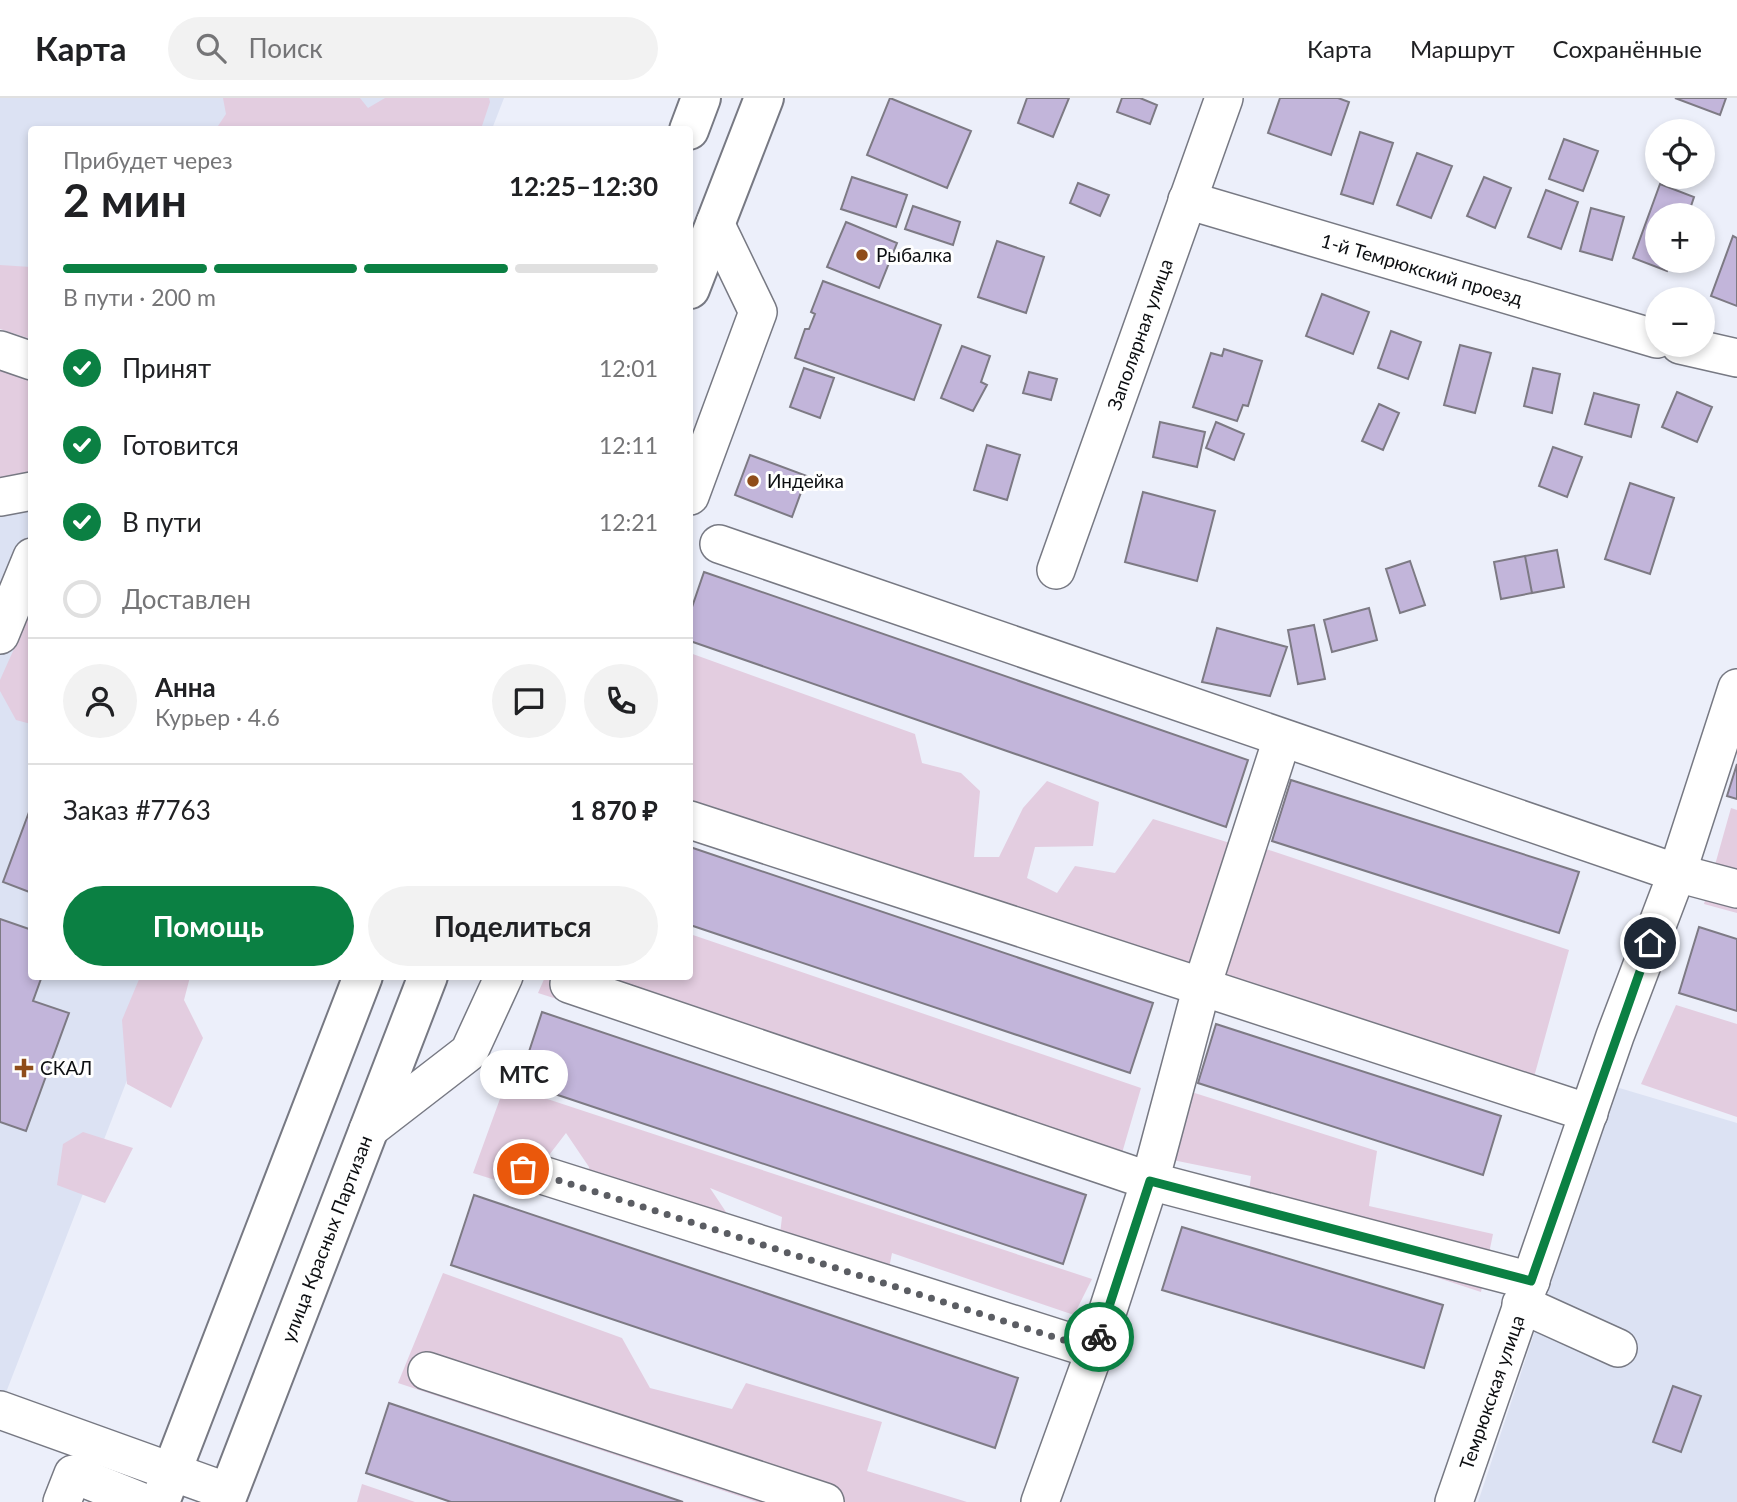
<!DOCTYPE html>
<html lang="ru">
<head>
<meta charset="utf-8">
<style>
  body { margin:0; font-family:Lato,sans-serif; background:#f2f2f2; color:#202124; height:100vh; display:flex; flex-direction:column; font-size:26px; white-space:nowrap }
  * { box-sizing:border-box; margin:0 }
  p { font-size:23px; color:#757577 }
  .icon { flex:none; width:38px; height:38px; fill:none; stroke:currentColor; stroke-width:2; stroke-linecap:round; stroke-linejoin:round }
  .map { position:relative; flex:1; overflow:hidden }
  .panel { position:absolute; left:28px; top:28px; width:665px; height:854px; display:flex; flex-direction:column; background:#fff; border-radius:7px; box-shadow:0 4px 10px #0003 }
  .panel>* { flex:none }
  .tools { position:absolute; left:1645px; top:21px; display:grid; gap:14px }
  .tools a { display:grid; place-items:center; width:70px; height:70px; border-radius:50%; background:#fff; box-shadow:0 4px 10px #0003; font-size:35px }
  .pin { position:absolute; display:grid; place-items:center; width:60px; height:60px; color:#fff; margin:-30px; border:4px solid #fff; border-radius:50%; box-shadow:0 2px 7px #0007 }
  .courier { position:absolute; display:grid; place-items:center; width:70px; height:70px; margin:-35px; border:5px solid #0b8043; border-radius:50%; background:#fff; color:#222; box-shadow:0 2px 9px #0007 }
  .bubble { position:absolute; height:49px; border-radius:24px; background:#fff; box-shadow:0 4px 10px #0003; font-size:23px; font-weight:700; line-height:49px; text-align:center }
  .head em { font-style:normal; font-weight:700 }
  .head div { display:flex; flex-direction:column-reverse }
  .head { display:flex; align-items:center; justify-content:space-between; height:119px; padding:0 35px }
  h1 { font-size:46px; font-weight:700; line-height:52px }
  .bar { display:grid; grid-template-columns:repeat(4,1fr); gap:10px 7px; align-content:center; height:84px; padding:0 35px }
  .bar i { height:9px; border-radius:5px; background:#e0e0e0 }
  .bar .active { background:#0b8043 }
  .bar p { grid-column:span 4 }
  .line { display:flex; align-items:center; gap:18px; padding:0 35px; border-top:2px solid #e0e0e0 }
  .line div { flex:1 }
  .round { display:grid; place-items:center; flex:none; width:74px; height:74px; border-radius:37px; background:#f2f2f2 }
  ol { padding:0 35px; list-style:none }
  li { display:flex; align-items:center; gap:21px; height:77px }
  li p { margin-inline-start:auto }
  li .icon { padding:7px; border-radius:50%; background:#0b8043; color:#fff; stroke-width:4 }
  li:last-child { color:#757577 }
  li i { width:38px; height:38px; border:4px solid #e0e0e0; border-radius:50% }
  .primary-button { display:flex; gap:14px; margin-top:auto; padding:14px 35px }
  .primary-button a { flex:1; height:80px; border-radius:42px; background:#0b8043; color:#fff; font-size:28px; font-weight:700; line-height:80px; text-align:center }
  .primary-button a+a { background:#f2f2f2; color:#202124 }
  header { display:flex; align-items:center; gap:42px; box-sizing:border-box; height:98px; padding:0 35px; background:#fff; border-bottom:2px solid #e0e0e0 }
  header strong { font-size:33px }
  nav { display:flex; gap:38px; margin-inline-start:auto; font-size:24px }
  .search { width:490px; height:63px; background:#f2f2f2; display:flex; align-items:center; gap:18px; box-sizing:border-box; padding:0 24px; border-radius:38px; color:#757577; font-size:26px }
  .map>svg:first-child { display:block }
  .built { fill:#dce2f3 }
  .green { fill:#e3cde0 }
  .building { fill:#c2b5da; stroke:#7d7a84; stroke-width:2 }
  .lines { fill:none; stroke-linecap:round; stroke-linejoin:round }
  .minor-casing { stroke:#777983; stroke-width:40 }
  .highway-casing { stroke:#777983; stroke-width:42 }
  .minor { stroke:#fff; stroke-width:37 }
  .highway { stroke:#fff; stroke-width:38 }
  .done { stroke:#5b5d63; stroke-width:7; stroke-dasharray:0 12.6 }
  .route { stroke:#0b8043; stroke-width:9 }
  .poi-dot { fill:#8f4d1a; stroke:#fff; stroke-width:2.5 }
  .labels { text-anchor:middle; stroke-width:6; stroke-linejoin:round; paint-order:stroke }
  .poi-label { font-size:19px; fill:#0d0f12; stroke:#fff; text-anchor:start }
  .street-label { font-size:19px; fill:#0d0f12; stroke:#fff }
</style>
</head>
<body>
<header>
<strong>Карта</strong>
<div class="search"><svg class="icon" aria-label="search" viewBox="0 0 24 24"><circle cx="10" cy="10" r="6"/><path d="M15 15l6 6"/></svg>Поиск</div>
<nav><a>Карта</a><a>Маршрут</a><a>Сохранённые</a></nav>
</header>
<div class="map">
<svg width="1737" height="1404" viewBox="0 0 1737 1404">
  <rect width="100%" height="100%" fill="#eceffa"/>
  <path class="built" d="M0 0H504L492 31 32 32 31 232 0 220Z
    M0 290 31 302 32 878 167 879 0 1310Z
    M1616 989 1737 1025V1404H1478Z"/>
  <path class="green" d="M223 0H360L368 10 385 0H489L490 4 481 31H216L226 16Z
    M0 167 31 169V241L0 231Z
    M0 271 31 283V383L0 387Z
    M31 513V626L16 622 0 593V582Z
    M690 555 915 636 922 665 961 675 980 693 974 759H999L1023 710 1047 683 1099 704 1093 748 1035 749 1027 780 1057 795 1075 768 1115 775 1153 721 1230 745 1190 867 690 711Z
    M1731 710 1737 712V815L1704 806Z
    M1260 749 1569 852 1534 979 1216 879Z
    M690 836 1141 990 1115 1079 538 895 545 879 690 878Z
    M140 879H190L184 902 203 940 171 1010 127 986 122 922Z
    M1676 907 1737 926V1019L1641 986Z
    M505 987 1092 1181 1074 1217 892 1155 882 1206 776 1171 782 1119 710 1090 726 1114 723 1156 584 1106 589 1069 566 1035 523 1091 473 1075Z
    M1182 991 1377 1053 1369 1108 1493 1136 1481 1194 1246 1117 1251 1078 1158 1059Z
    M83 1034 133 1050 105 1105 57 1087 63 1046Z
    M443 1175 622 1240 650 1290 732 1311 746 1285 882 1324 867 1373 967 1404H757L398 1285Z
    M362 1386 415 1404H357Z"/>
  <path class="building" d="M890 0 971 33 947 90 867 57Z
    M1027 0H1069L1053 39 1018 25Z
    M1122 0H1140L1157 7 1150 26 1117 14Z
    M1280 0H1338L1349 4 1331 57 1268 35Z
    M1675 0H1726L1720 17Z
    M1360 34 1393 45 1373 106 1341 96Z
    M1564 41 1598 53 1583 93 1549 81Z
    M1417 55 1452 68 1431 120 1397 107Z
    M852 79 907 97 896 129 841 111Z
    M1484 79 1511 90 1495 130 1467 118Z
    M1078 85 1109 97 1100 118 1070 105Z
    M1660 86 1694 99 1688 117H1657V163H1671L1667 173 1633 160Z
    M1546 92 1578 104 1561 151 1528 139Z
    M913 108 960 124 953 147 905 131Z
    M1591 110 1624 119 1612 162 1580 153Z
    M846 124 897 145 879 190 827 169Z
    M1733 138 1737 140V208L1711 198Z
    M997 143 1044 159 1026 215 978 199Z
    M823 183 941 227 914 302 795 260 805 231H809L815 216 811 214Z
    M1322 196 1369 214 1353 256 1306 238Z
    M1391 233 1421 244 1408 281 1378 270Z
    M1460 247 1491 255 1475 315 1444 307Z
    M962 248 990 258 981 284 987 287 973 313 941 300Z
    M1224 251 1262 263 1248 308 1243 307 1237 323 1193 309 1211 255 1222 258Z
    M804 270 834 280 820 320 790 309Z
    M1533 270 1560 276 1552 315 1524 308Z
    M1029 274 1057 281 1051 302 1023 295Z
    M1677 294 1712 309 1697 344 1662 329Z
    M1594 295 1639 307 1631 339 1585 326Z
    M1379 306 1399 315 1383 352 1362 343Z
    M1160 324 1205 334 1197 369 1153 359Z
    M1216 324 1244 336 1234 362 1206 350Z
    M987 347 1020 357 1007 402 974 392Z
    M1553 349 1582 359 1567 399 1539 388Z
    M750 357 807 378 792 419 735 397Z
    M1630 385 1674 400 1650 476 1605 461Z
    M1143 394 1215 413 1197 483 1125 464Z
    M1557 452 1564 489 1532 495 1525 458Z
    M1525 458 1532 495 1501 501 1494 464Z
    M1410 463 1425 507 1400 515 1386 471Z
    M704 474 1248 662 1226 729 690 543V515Z
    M1369 510 1377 542 1332 554 1324 522Z
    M1314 527 1325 581 1298 586 1288 532Z
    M1217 530 1287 549 1270 598 1202 584Z
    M1737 666V701L1727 698Z
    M1291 682 1579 774 1559 835 1272 743Z
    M32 706V795L3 784Z
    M690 749 1153 905 1130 975 690 827Z
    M0 821 32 832V878H42L33 903 69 915 26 1033 0 1024Z
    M1699 829 1737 841V913L1679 895Z
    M542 914 1086 1097 1063 1166 519 984Z
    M1216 926 1501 1018 1483 1077 1198 985Z
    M474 1097 1018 1280 995 1350 451 1167Z
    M1182 1129 1443 1207 1424 1270 1162 1192Z
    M1673 1288 1701 1298 1681 1354 1653 1344Z
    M389 1305 683 1404H451L366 1375Z"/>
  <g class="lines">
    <g class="minor-casing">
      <g id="minor">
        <path id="s1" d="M1187 102 1657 241"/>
        <path d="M1680 247 1737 260"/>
        <path d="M0 252 32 263"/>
        <path d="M690 398 758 214 715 125"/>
        <path d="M0 399 32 393"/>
        <path d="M719 446 1677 775 1737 791"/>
        <path id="s2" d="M1056 472 1224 0"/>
        <path d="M0 537 32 459"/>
        <path d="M690 722 1589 1015"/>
        <path d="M569 886 1150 1083 1531 1183"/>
        <path d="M368 1032 469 954 504 878"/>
        <path d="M523 1071 1095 1252"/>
        <path d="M1521 1206 1618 1250"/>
        <path d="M427 1273 825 1404"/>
        <path d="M0 1312 228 1394"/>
        <path d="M62 1404 73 1376 142 1404"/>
        <path d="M1040 1404 1095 1252 1150 1083 1202 888 1282 641"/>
        <path id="s3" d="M1454 1404 1615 938 1677 775 1737 590"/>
      </g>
    </g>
    <g class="highway-casing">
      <g id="highway">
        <path d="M689 32 701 0"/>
        <path d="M690 191 764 0"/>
        <path d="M160 1404 363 878"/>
        <path id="s4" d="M225 1404 428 878"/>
      </g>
    </g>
    <use href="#minor" class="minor"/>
    <use href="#highway" class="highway"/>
  </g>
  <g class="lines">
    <path class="done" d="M523 1071 1095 1252 1099 1239"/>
    <path class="route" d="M1099 1239 1150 1083 1531 1183 1650 845"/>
  </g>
  <g class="poi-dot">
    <circle cx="862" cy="157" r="7"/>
    <circle cx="753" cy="383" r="7"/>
    <path d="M20.5 959.5h7v7h7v7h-7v7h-7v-7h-7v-7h7z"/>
  </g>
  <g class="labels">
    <g class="poi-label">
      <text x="876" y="164">Рыбалка</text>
      <text x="767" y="390">Индейка</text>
      <text x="40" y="977">СКАЛ</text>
    </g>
    <g class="street-label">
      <text dy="7" stroke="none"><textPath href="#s1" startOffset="245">1-й Темрюкский проезд</textPath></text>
      <text dy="7" stroke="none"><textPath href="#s2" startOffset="250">Заполярная улица</textPath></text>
      <text dy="7" stroke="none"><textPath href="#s4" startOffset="282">улица Красных Партизан</textPath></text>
      <text dy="7" stroke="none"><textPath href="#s3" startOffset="116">Темрюкская улица</textPath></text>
    </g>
  </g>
</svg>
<div class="tools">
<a><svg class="icon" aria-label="locate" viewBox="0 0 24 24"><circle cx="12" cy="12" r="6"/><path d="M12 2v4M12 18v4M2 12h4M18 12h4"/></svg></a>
<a>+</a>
<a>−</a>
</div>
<div class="pin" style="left:523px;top:1071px;background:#ea580c"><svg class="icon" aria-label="bag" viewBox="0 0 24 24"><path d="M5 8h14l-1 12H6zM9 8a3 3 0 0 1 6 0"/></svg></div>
<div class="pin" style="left:1650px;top:845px;background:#1f2937"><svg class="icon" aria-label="home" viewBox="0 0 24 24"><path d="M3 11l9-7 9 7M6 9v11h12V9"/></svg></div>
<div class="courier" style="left:1099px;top:1239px"><svg class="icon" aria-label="bike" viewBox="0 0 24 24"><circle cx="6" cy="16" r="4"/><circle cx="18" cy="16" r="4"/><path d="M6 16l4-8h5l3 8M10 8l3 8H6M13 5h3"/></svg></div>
<div class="bubble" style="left:480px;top:952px;width:88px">МТС</div>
<section class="panel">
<div class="head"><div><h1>2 мин</h1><p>Прибудет через</p></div><em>12:25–12:30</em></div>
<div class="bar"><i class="active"></i><i class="active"></i><i class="active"></i><i></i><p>В пути · 200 m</p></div>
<ol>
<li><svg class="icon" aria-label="check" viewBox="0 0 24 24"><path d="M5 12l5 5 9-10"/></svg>Принят<p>12:01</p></li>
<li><svg class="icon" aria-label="check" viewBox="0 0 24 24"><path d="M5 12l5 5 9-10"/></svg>Готовится<p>12:11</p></li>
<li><svg class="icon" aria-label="check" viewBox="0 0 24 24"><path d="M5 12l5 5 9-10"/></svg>В пути<p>12:21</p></li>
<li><i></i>Доставлен</li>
</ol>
<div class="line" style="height:126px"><a class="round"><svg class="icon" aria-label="person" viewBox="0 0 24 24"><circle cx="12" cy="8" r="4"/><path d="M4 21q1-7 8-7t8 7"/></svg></a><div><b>Анна</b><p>Курьер · 4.6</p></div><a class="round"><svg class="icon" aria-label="chat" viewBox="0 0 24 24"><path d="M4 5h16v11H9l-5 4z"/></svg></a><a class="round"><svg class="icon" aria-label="phone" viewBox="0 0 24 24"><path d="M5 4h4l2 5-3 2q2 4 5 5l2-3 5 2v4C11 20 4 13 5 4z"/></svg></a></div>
<div class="line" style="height:91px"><div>Заказ #7763</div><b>1 870 ₽</b></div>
<div class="primary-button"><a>Помощь</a><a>Поделиться</a></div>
</section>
</div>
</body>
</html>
